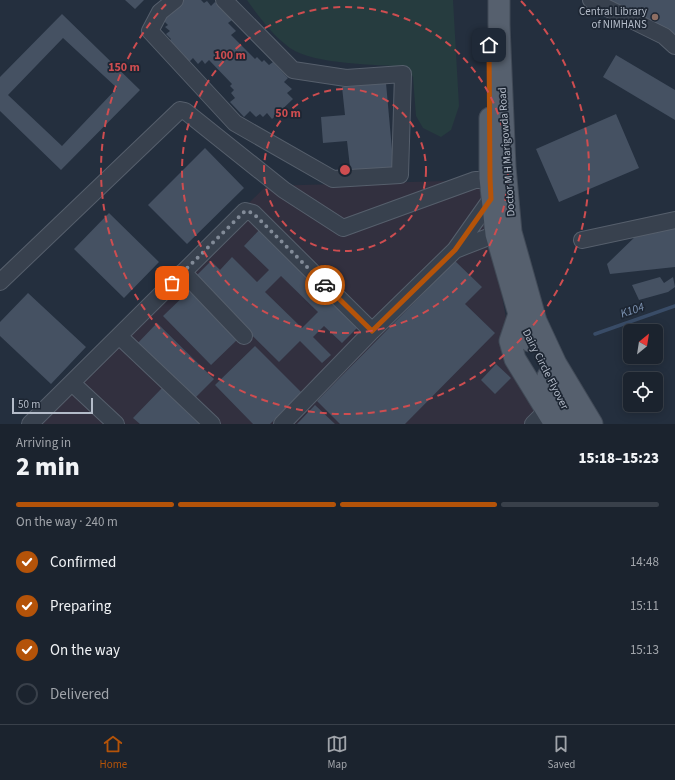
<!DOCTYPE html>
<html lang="en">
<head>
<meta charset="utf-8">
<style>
  body { margin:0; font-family:"Source Sans 3",sans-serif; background:#242b36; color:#f1f3f6; height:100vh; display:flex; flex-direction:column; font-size:15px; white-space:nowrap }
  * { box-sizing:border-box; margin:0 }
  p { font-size:13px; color:#a0a4aa }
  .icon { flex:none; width:22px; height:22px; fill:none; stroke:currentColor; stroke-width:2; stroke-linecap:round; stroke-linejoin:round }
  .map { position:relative; height:424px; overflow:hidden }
  .panel { display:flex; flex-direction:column; background:#1b232e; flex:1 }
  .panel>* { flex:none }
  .needle { width:26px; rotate:30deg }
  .buttons { position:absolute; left:623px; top:324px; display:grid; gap:8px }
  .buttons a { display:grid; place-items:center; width:40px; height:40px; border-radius:6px; background:#1b232e; box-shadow:0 2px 10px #0003,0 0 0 1px #39404a; font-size:20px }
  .scale { position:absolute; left:12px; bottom:10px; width:81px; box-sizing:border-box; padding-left:4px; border:2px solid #b4bcc9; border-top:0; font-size:11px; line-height:14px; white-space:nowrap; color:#b4bcc9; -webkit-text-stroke:3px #1d2633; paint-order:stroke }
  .pin { position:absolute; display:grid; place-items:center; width:34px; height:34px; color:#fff; margin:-17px; border-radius:8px; box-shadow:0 2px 6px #0006 }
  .courier { position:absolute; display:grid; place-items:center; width:40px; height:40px; margin:-20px; border:3px solid #b45309; border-radius:50%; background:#fff; color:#222; box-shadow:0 1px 5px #0007 }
  .overview em { font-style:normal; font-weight:800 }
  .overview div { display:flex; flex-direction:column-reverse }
  .overview { display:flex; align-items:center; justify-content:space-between; height:68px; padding:0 16px }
  h1 { font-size:26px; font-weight:800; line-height:30px }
  .bar { display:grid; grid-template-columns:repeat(4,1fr); gap:6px 4px; align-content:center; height:48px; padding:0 16px }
  .bar i { height:5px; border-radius:3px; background:#39404a }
  .bar .on { background:#b45309 }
  .bar p { grid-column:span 4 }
  ol { padding:0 16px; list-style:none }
  li { display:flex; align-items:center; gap:12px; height:44px }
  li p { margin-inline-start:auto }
  li .icon { padding:4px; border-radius:50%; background:#b45309; color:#fff; stroke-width:4 }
  li:last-child { color:#a0a4aa }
  li i { width:22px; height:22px; border:2px solid #39404a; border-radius:50% }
  .menu { display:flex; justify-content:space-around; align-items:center; height:56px; border-top:1px solid #39404a; background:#1b232e; font-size:11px; color:#a0a4aa }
  .menu a { display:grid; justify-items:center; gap:2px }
  .menu .on { color:#b45309 }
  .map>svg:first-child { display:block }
  .medical { fill:#32303f }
  .green { fill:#263c3f }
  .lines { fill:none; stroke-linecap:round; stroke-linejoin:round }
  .stream { stroke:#394c67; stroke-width:3.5 }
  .building { fill:#455162; fill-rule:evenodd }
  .minor-casing { stroke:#565f6c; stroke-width:18 }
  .major-casing { stroke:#414a57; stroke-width:23 }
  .minor { stroke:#38414e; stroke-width:16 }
  .major { stroke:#56606e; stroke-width:21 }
  .done { stroke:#828b98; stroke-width:4; stroke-dasharray:0 7.2 }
  .route { stroke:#b45309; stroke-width:5 }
  .ring { fill:none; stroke:#ce4d50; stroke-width:2; stroke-dasharray:7 5 }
  .education-dot { fill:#8d6e63; stroke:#1d2633; stroke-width:1.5 }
  .labels { text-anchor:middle; stroke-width:3.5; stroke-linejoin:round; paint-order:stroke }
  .poi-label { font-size:11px; fill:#b4bcc9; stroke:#1d2633; text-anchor:end }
  .street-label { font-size:11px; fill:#b4bcc9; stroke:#1d2633 }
  .water-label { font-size:12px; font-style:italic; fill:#7c92b1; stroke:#1d2633 }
  .centre { fill:#ce4d50; stroke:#1d2633; stroke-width:2 }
  .ring-label { font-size:12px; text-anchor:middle; font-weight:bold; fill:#ce4d50; stroke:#1d2633; stroke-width:3.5; stroke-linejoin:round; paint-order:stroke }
</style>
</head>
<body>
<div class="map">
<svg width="675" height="424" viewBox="0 0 675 424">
  <rect width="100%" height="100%" fill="#242f3e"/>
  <path class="medical" d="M481 180 506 318 499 343 549 424H28L266 186Z"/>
  <path class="green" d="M247 0H453L459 106 451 130 441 137 423 128 416 116 413 77 406 67C376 64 314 65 290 48 272 35 259 17 247 0Z"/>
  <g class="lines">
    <path class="stream" d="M595 334 675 306"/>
  </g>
  <path class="building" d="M125 0H144L135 9Z
    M179 0H201L204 3 207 1 211 6 215 2 232 20 228 23 236 31 231 35 255 59 257 57 262 62 264 60 269 65 273 62 288 78 284 82 292 89 287 93 293 99 272 119 267 113 263 117 260 114 256 117 250 111 244 117 230 102 235 98 231 93 234 90 230 86 232 84 209 60 205 64 202 60 198 64 193 58 187 64 167 44 171 39 166 34 170 31 165 27 168 25 161 18Z
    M593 0H675V34Z
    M62 14 140 90 61 170 0 111V77ZM63 38 117 88 62 146 8 95Z
    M616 55 675 90V120L603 77Z
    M386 83 394 172 351 176 347 141 323 143 321 117 345 115 342 87Z
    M616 114 639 168 559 202 536 149Z
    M205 148 244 188 187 244 148 205Z
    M109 213 159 262 124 298 74 249Z
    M675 228V267L610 274 607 264 641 231Z
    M260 229 359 326 342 343 324 326 313 337 331 355 322 363 300 341 279 362 194 278 211 261 220 270 232 257 257 282 269 270 244 246ZM281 276 318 312 302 328 265 292Z
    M455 261 482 287 465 304 495 333 405 424H340L317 401Z
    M660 277 664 283 673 277 675 287 668 292 639 300 632 285Z
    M190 290 238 339 211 365 163 316Z
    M28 293 86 347 51 384 0 336V322Z
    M157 323 214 379 191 402 135 346Z
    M255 346 302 393 270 424H253L215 385Z
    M496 364 511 378 495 394 481 380Z
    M162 388 200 424H140L133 418Z
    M315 405 335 424H297Z"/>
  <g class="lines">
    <g class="minor-casing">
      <path id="minor" d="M175 0 160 12 150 31 235 123 333 179 400 175 403 74 346 78 293 70 224 0
        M591 0 664 36 675 46
        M582 240 675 220
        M455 250 496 234
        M183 272 244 336
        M0 282 180 110 185 111 284 190 343 228 475 180H486L490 178
        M119 336 212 424
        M72 383 116 424
        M30 424 245 211 253 213 372 331
        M282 424 372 331 455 250 491 199
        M533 424 547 410"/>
    </g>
    <g class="major-casing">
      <path id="major" d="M499 0V25L505 167 511 232 536 321 556 364 592 424
        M490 118V178L496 234 519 314 530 341
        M519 314 510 341 515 359 555 424
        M548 376 575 424"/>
    </g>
    <use href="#minor" class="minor"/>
    <use href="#major" class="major"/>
  </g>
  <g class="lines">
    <path class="done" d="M172 283 245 211 253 213 325 285"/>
    <path class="route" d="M325 285 372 331 455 250 491 199 490 178 489 45"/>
  </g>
  <g class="ring">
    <circle cx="345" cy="170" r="81"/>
    <circle cx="345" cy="170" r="163"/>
    <path d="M521 1A244 244 0 1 1 169 1"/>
  </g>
  <circle class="education-dot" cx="655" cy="17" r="4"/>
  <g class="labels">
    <g class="poi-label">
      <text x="647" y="15">Central Library<tspan x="647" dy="13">of NIMHANS</tspan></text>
    </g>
    <g class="street-label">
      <text transform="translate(506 152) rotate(-94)" y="4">Doctor M H Marigowda Road</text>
      <text transform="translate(546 369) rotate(63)" y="4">Dairy Circle Flyover</text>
    </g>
    <g class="water-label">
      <text transform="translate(632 310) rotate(-19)" y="4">K104</text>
    </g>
  </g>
  <circle cx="345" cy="170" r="6" class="centre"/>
  <g class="ring-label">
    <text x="230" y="59">100 m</text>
    <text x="124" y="71">150 m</text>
    <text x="288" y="117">50 m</text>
  </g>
</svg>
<div class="buttons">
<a><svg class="needle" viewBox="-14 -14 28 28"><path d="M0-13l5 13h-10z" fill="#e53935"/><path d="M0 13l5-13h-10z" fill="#a0a4aa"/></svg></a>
<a><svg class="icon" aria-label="locate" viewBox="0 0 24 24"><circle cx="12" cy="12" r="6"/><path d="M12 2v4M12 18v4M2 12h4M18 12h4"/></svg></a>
</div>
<div class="scale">50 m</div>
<div class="pin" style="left:172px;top:283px;background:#ea580c"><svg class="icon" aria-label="bag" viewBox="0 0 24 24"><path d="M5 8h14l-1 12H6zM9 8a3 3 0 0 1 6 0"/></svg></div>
<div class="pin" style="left:489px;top:45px;background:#1f2937"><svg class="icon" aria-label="home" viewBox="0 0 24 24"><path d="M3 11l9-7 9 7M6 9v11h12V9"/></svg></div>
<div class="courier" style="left:325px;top:285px"><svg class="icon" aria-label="car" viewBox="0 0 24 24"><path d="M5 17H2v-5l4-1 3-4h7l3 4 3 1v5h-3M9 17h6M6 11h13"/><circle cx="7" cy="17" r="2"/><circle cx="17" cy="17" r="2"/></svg></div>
</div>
<section class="panel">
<div class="overview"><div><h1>2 min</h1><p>Arriving in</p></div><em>15:18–15:23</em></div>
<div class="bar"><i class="on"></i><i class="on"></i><i class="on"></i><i></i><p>On the way · 240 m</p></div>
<ol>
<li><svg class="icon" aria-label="check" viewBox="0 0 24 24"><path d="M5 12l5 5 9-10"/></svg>Confirmed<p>14:48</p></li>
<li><svg class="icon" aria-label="check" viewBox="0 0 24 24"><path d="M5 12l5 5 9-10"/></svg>Preparing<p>15:11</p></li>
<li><svg class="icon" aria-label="check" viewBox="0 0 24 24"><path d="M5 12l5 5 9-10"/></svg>On the way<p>15:13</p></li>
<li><i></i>Delivered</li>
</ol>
</section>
<nav class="menu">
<a class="on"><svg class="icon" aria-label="home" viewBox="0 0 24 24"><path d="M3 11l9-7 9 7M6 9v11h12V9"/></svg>Home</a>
<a><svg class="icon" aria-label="map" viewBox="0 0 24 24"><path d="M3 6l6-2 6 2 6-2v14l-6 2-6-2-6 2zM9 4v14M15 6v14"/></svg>Map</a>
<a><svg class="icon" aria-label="saved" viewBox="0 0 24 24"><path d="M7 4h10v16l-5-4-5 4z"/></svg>Saved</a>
</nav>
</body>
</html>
